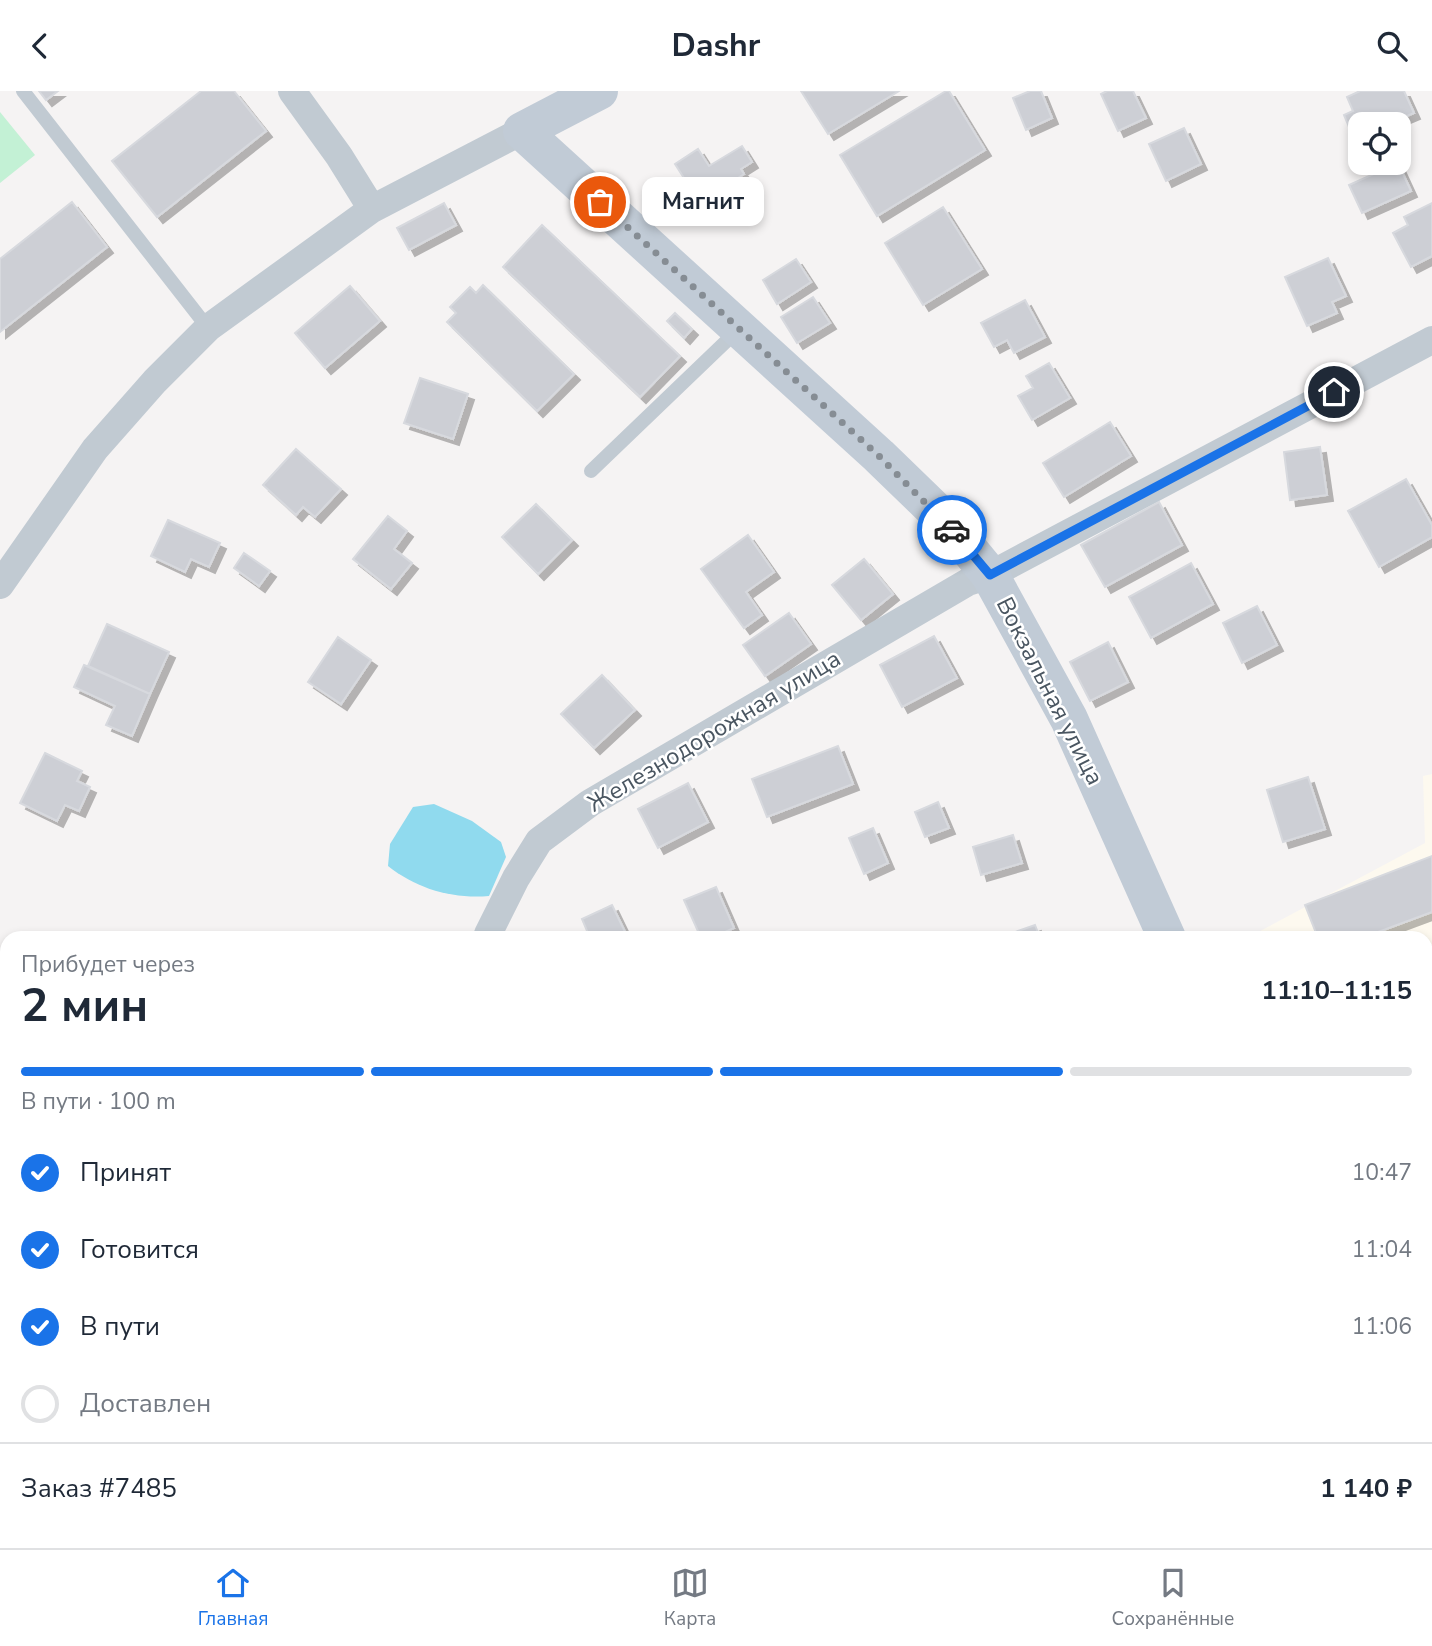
<!DOCTYPE html>
<html lang="ru">
<head>
<meta charset="utf-8">
<style>
  body { margin:0; font-family:"Nunito Sans",sans-serif; background:#f2f2f3; color:#1f2937; height:100vh; display:flex; flex-direction:column; font-size:26px; white-space:nowrap }
  * { box-sizing:border-box; margin:0 }
  p { font-size:23px; color:#747a83 }
  .icon { flex:none; width:38px; height:38px; fill:none; stroke:currentColor; stroke-width:2; stroke-linecap:round; stroke-linejoin:round }
  .map { position:relative; flex:1; overflow:hidden }
  .side { position:absolute; left:0px; top:840px; width:1433px; height:618px; display:flex; flex-direction:column; background:#fff; border-radius:21px 21px 0 0; box-shadow:0 4px 10px #0003 }
  .side>* { flex:none }
  .buttons { position:absolute; left:1348px; top:21px; display:grid; gap:14px }
  .buttons a { display:grid; place-items:center; width:63px; height:63px; border-radius:14px; background:#fff; box-shadow:0 4px 10px #0003; font-size:35px }
  .pin { position:absolute; display:grid; place-items:center; width:60px; height:60px; color:#fff; margin:-30px; border:4px solid #fff; border-radius:50%; box-shadow:0 2px 7px #0007 }
  .courier { position:absolute; display:grid; place-items:center; width:70px; height:70px; margin:-35px; border:5px solid #1a73e8; border-radius:50%; background:#fff; color:#222; box-shadow:0 2px 9px #0007 }
  .bubble { position:absolute; height:49px; border-radius:14px; background:#fff; box-shadow:0 4px 10px #0003; font-size:23px; font-weight:700; line-height:49px; text-align:center }
  .head em { font-style:normal; font-weight:700 }
  .head div { display:flex; flex-direction:column-reverse }
  .head { display:flex; align-items:center; justify-content:space-between; height:119px; padding:0 21px }
  h1 { font-size:46px; font-weight:700; line-height:52px }
  .bar { display:grid; grid-template-columns:repeat(4,1fr); gap:10px 7px; align-content:center; height:84px; padding:0 21px }
  .bar i { height:9px; border-radius:5px; background:#e0e1e3 }
  .bar .active { background:#1a73e8 }
  .bar p { grid-column:span 4 }
  .line { display:flex; align-items:center; gap:18px; padding:0 21px; border-top:2px solid #e0e1e3 }
  .line div { flex:1 }
  ol { padding:0 21px; list-style:none }
  li { display:flex; align-items:center; gap:21px; height:77px }
  li p { margin-inline-start:auto }
  li .icon { padding:7px; border-radius:50%; background:#1a73e8; color:#fff; stroke-width:4 }
  li:last-child { color:#747a83 }
  li i { width:38px; height:38px; border:4px solid #e0e1e3; border-radius:50% }
  header { display:flex; justify-content:space-between; align-items:center; height:91px; padding:0 21px; background:#fff; font-size:32px; font-weight:700 }
  .menu { display:flex; justify-content:space-around; align-items:center; height:98px; border-top:2px solid #e0e1e3; background:#fff; font-size:19px; color:#747a83 }
  .menu a { display:grid; justify-items:center; gap:4px }
  .menu .active { color:#1a73e8 }
  .map>svg:first-child { display:block }
  .commercial { fill:#fdf9ef }
  .green { fill:#c3f1d5 }
  .water { fill:#90daee }
  .building { fill:#cdcfd5; stroke:#d7d9de; stroke-width:2; filter:url(#shadow) }
  .lines { fill:none; stroke-linecap:round; stroke-linejoin:round }
  .lane { stroke:#c1cad2; stroke-width:14 }
  .street { stroke:#c1cad2; stroke-width:28 }
  .secondary { stroke:#c1cbd6; stroke-width:38 }
  .done { stroke:#868d94; stroke-width:7; stroke-dasharray:0 12.6 }
  .route { stroke:#1a73e8; stroke-width:9 }
  .labels { text-anchor:middle; stroke-width:5; stroke-linejoin:round; paint-order:stroke }
  .street-label { font-size:24px; fill:#4a5661; stroke:#fff }
</style>
</head>
<body>
<header><svg class="icon" aria-label="back" viewBox="0 0 24 24"><path d="M15 5l-7 7 7 7"/></svg>Dashr<svg class="icon" aria-label="search" viewBox="0 0 24 24"><circle cx="10" cy="10" r="6"/><path d="M15 15l6 6"/></svg></header>
<div class="map">
<svg width="1432" height="1457" viewBox="0 0 1432 1457">
  <defs>
    <filter id="shadow"><feDropShadow dx="6" dy="6" stdDeviation="0" flood-color="#0004"/></filter>
  </defs>
  <rect width="100%" height="100%" fill="#f5f3f3"/>
  <path class="commercial" d="M1432 683V1313L1426 1316V847H1247L1425 752 1423 685Z"/>
  <path class="green" d="M0 21 35 64 0 92Z"/>
  <path class="water" d="M434 713 472 730 501 751 506 766 489 805C452 808 417 798 388 775L390 753 413 716Z"/>
  <path class="building" d="M39 0H58L46 9Z
    M201 0H234L266 40 157 126 112 70Z
    M801 0H899L828 43Z
    M946 0H949L985 59 877 125 840 64Z
    M1030 0H1041L1052 27 1026 39 1013 7Z
    M1107 0H1133L1146 27 1118 40 1101 3Z
    M1360 0H1404L1414 22 1388 33 1360 34 1359 32 1349 36 1344 24 1353 20 1347 6Z
    M1184 37 1201 73 1166 90 1149 53Z
    M742 55 752 71 741 78 744 83 700 112 675 73 698 58 709 75Z
    M1398 72 1411 100 1362 122 1349 94Z
    M72 111 107 156 0 241V168Z
    M444 112 456 134 409 159 397 137Z
    M1432 112V165L1411 176 1393 142 1408 134 1404 126Z
    M943 116 982 178 923 214 885 152Z
    M542 134 680 265 640 306 503 176Z
    M1328 167 1346 205 1332 211 1337 222 1307 235 1285 186Z
    M796 168 811 191 777 213 763 189Z
    M483 194 574 283 537 320 447 231 456 222 450 216 470 196 476 202Z
    M350 195 380 230 325 277 295 242Z
    M813 206 830 232 797 252 781 226Z
    M1025 209 1045 246 1014 262 1007 249 994 256 981 232Z
    M675 222 692 238 684 247 667 230Z
    M1049 272 1070 307 1032 329 1018 305 1033 297 1026 285Z
    M420 287 468 303 453 348 404 332Z
    M1110 331 1131 365 1064 406 1043 372Z
    M1320 356 1327 404 1290 409 1284 361Z
    M296 358 341 398 315 426 303 416 296 424 263 394Z
    M1406 388 1432 434V446L1379 476 1348 420Z
    M1159 411 1182 454 1105 496 1081 454Z
    M536 413 572 449 538 483 502 446Z
    M388 425 407 440 394 458 412 472 391 498 353 468Z
    M168 429 220 452 209 476 191 468 185 481 151 465Z
    M748 444 774 481 746 501 762 524 744 537 701 478Z
    M244 462 270 480 259 495 234 477Z
    M864 468 893 503 861 529 832 494Z
    M1191 472 1213 513 1151 547 1129 506Z
    M1257 515 1277 554 1242 572 1223 532Z
    M789 522 811 553 765 585 743 554Z
    M107 533 169 561 150 603 88 575Z
    M934 545 957 587 902 616 880 574Z
    M338 546 371 569 341 613 308 591Z
    M1108 551 1128 591 1090 610 1070 571Z
    M84 574 150 603 132 645 106 634 115 615 74 596Z
    M602 584 635 619 594 657 561 623Z
    M838 655 853 693 767 726 752 688Z
    M45 662 82 680 77 690 90 696 79 720 65 714 57 730 20 712Z
    M1308 686 1325 738 1283 751 1267 699Z
    M688 692 708 731 658 757 638 718Z
    M938 711 949 737 925 746 915 721Z
    M873 737 888 772 864 783 849 747Z
    M1013 744 1022 772 981 784 973 756Z
    M1432 765V821L1362 847H1318L1305 814Z
    M716 796 734 837 712 847H701L684 809Z
    M612 814 628 847H590L582 828Z
    M1035 834 1040 847H998Z
    M1432 890V926L1426 914V893Z
    M0 913 7 920V936L0 943Z
    M1087 1451H1106L1116 1457H1083Z
    M1264 1451H1315L1313 1457H1262Z"/>
  <g class="lines">
    <path class="lane" d="M23 0 208 237
      M591 380 739 238
      M1426 864 1432 861
      M1426 983 1432 981
      M1426 1024 1432 1036
      M0 1088 7 1093"/>
    <path class="street" d="M292 0 339 65 372 118
      M0 494 95 358 155 290 208 237 372 118 522 40
      M489 847 488 843 516 787 539 750 590 712 968 491 990 484 1432 249
      M602 1451 621 1457"/>
    <path class="secondary" d="M599 0 522 40 879 365 943 427 990 484 1069 628 1167 847
      M1426 1440 1432 1454"/>
  </g>
  <g class="lines">
    <path class="done" d="M600 111 879 365 952 439"/>
    <path class="route" d="M952 439 990 484 1334 301"/>
  </g>
  <g class="labels">
    <g class="street-label">
      <text transform="translate(1050 600) rotate(63)" y="8">Вокзальная улица</text>
      <text transform="translate(714 640) rotate(-31)" y="8">Железнодорожная улица</text>
    </g>
  </g>
</svg>
<div class="buttons">
<a><svg class="icon" aria-label="locate" viewBox="0 0 24 24"><circle cx="12" cy="12" r="6"/><path d="M12 2v4M12 18v4M2 12h4M18 12h4"/></svg></a>
</div>
<div class="pin" style="left:600px;top:111px;background:#ea580c"><svg class="icon" aria-label="bag" viewBox="0 0 24 24"><path d="M5 8h14l-1 12H6zM9 8a3 3 0 0 1 6 0"/></svg></div>
<div class="pin" style="left:1334px;top:301px;background:#1f2937"><svg class="icon" aria-label="home" viewBox="0 0 24 24"><path d="M3 11l9-7 9 7M6 9v11h12V9"/></svg></div>
<div class="courier" style="left:952px;top:439px"><svg class="icon" aria-label="car" viewBox="0 0 24 24"><path d="M5 17H2v-5l4-1 3-4h7l3 4 3 1v5h-3M9 17h6M6 11h13"/><circle cx="7" cy="17" r="2"/><circle cx="17" cy="17" r="2"/></svg></div>
<div class="bubble" style="left:642px;top:86px;width:122px">Магнит</div>
<section class="side">
<div class="head"><div><h1>2 мин</h1><p>Прибудет через</p></div><em>11:10–11:15</em></div>
<div class="bar"><i class="active"></i><i class="active"></i><i class="active"></i><i></i><p>В пути · 100 m</p></div>
<ol>
<li><svg class="icon" aria-label="check" viewBox="0 0 24 24"><path d="M5 12l5 5 9-10"/></svg>Принят<p>10:47</p></li>
<li><svg class="icon" aria-label="check" viewBox="0 0 24 24"><path d="M5 12l5 5 9-10"/></svg>Готовится<p>11:04</p></li>
<li><svg class="icon" aria-label="check" viewBox="0 0 24 24"><path d="M5 12l5 5 9-10"/></svg>В пути<p>11:06</p></li>
<li><i></i>Доставлен</li>
</ol>
<div class="line" style="height:91px"><div>Заказ #7485</div><b>1 140 ₽</b></div>
</section>
</div>
<nav class="menu">
<a class="active"><svg class="icon" aria-label="home" viewBox="0 0 24 24"><path d="M3 11l9-7 9 7M6 9v11h12V9"/></svg>Главная</a>
<a><svg class="icon" aria-label="map" viewBox="0 0 24 24"><path d="M3 6l6-2 6 2 6-2v14l-6 2-6-2-6 2zM9 4v14M15 6v14"/></svg>Карта</a>
<a><svg class="icon" aria-label="saved" viewBox="0 0 24 24"><path d="M7 4h10v16l-5-4-5 4z"/></svg>Сохранённые</a>
</nav>
</body>
</html>
